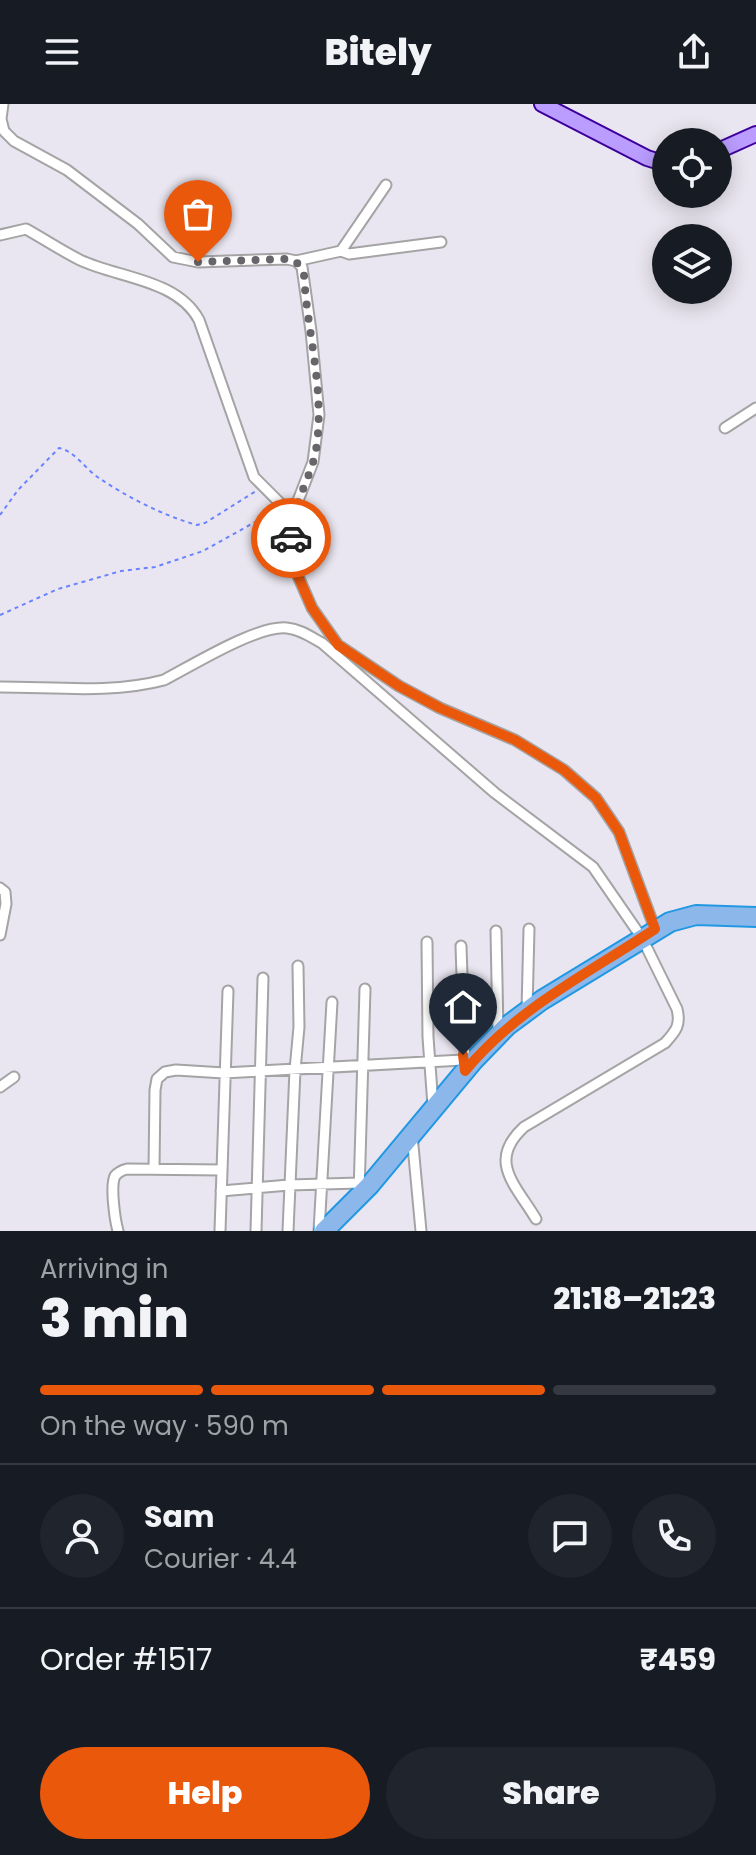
<!DOCTYPE html>
<html lang="en">
<head>
<meta charset="utf-8">
<style>
  body { margin:0; font-family:Poppins,sans-serif; background:#20242c; color:#f1f3f6; height:100vh; display:flex; flex-direction:column; font-size:30px; white-space:nowrap }
  * { box-sizing:border-box; margin:0 }
  p { font-size:26px; color:#9ea1a6 }
  .icon { flex:none; width:44px; height:44px; fill:none; stroke:currentColor; stroke-width:2; stroke-linecap:round; stroke-linejoin:round }
  .map { position:relative; height:1127px; overflow:hidden }
  .details { display:flex; flex-direction:column; background:#171b24; flex:1 }
  .details>* { flex:none }
  .buttons { position:absolute; left:652px; top:24px; display:grid; gap:16px }
  .buttons a { display:grid; place-items:center; width:80px; height:80px; border-radius:50%; background:#171b24; box-shadow:0 4px 20px #0003; font-size:40px }
  .pin { position:absolute; display:grid; place-items:center; width:68px; height:68px; color:#fff; margin:-82px -34px; border-radius:50% 50% 50% 0; rotate:-45deg; box-shadow:0 0 8px #0007 }
  .pin .icon { rotate:45deg }
  .courier { position:absolute; display:grid; place-items:center; width:80px; height:80px; margin:-40px; border:6px solid #ea580c; border-radius:50%; background:#fff; color:#222; box-shadow:0 2px 10px #0007 }
  .head em { font-style:normal; font-weight:800 }
  .head div { display:flex; flex-direction:column-reverse }
  .head { display:flex; align-items:center; justify-content:space-between; height:136px; padding:0 40px }
  h1 { font-size:52px; font-weight:800; line-height:60px }
  .bar { display:grid; grid-template-columns:repeat(4,1fr); gap:12px 8px; align-content:center; height:96px; padding:0 40px }
  .bar i { height:10px; border-radius:6px; background:#363941 }
  .bar .on { background:#ea580c }
  .bar p { grid-column:span 4 }
  .line { display:flex; align-items:center; gap:20px; padding:0 40px; border-top:2px solid #363941 }
  .line div { flex:1 }
  .round { display:grid; place-items:center; flex:none; width:84px; height:84px; border-radius:42px; background:#20242c }
  .button { display:flex; gap:16px; margin-top:auto; padding:16px 40px }
  .button a { flex:1; height:92px; border-radius:48px; background:#ea580c; color:#fff; font-size:32px; font-weight:800; line-height:92px; text-align:center }
  .button a+a { background:#20242c; color:#f1f3f6 }
  header { display:flex; justify-content:space-between; align-items:center; height:104px; padding:0 40px; background:#171b24; font-size:36px; font-weight:800 }
  .map>svg:first-child { display:block }
  .lines { fill:none; stroke-linecap:round; stroke-linejoin:round }
  .street-casing { stroke:#a4a4a4; stroke-width:13 }
  .primary-casing { stroke:#3e009c; stroke-width:18 }
  .highway-casing { stroke:#2098e2; stroke-width:22 }
  .path { stroke:#6983ff; stroke-width:2; stroke-dasharray:4 4; stroke-linecap:butt }
  .street { stroke:#fff; stroke-width:9 }
  .primary { stroke:#ba9dff; stroke-width:14 }
  .highway { stroke:#8cb7eb; stroke-width:18 }
  .done { stroke:#676569; stroke-width:8; stroke-dasharray:0 14.4 }
  .route { stroke:#ea580c; stroke-width:10 }
</style>
</head>
<body>
<header><svg class="icon" aria-label="menu" viewBox="0 0 24 24"><path d="M4 6h16M4 12h16M4 18h16"/></svg>Bitely<svg class="icon" aria-label="share" viewBox="0 0 24 24"><path d="M12 15V3M7 8l5-5 5 5M5 13v7h14v-7"/></svg></header>
<div class="map">
<svg width="756" height="1127" viewBox="0 0 756 1127">
  <rect width="100%" height="100%" fill="#eae6f1"/>
  <g class="lines">
    <g class="street-casing">
      <path id="street" d="M3 0 1 15 4 27 14 37 67 66 138 120 173 153 198 158 287 155 296 157 302 163 311 227 319 311 313 358 292 412 291 440 298 472 312 504 338 541 399 582 440 604 515 636 564 666 596 694 619 728 655 825
        M0 131 26 125C44 135 62 147 80 156 118 174 177 175 199 216L254 373 283 402 294 405
        M341 147 349 150 441 138
        M296 157 341 147 386 81
        M725 324 756 304
        M0 583C54 583 112 590 164 576 193 561 257 521 287 524 300 525 311 533 322 539L495 689 593 763 642 834 677 905C681 921 676 927 665 939L524 1023C487 1057 515 1080 536 1115
        M0 784 5 788 6 800 0 831
        M496 827 498 928
        M427 838 428 933 433 1002
        M461 842 465 962
        M527 906 529 825
        M0 983 14 973
        M412 1031 421 1127
        M154 1065 155 986 157 975 165 968 176 966 224 969 463 956
        M221 1087 289 1081 359 1079
        M359 1089 365 885
        M118 1127C115 1116 110 1082 115 1072 118 1068 123 1066 127 1065L222 1066
        M220 1127 228 887
        M256 1127 263 874
        M288 1127 295 966 299 923 298 862
        M319 1127 332 898"/>
    </g>
    <g class="primary-casing">
      <path id="primary" d="M542 0 647 54 666 60
        M718 47 756 30"/>
    </g>
    <g class="highway-casing">
      <path id="highway" d="M324 1127 369 1082 474 956 507 922 542 896 670 818 696 811 756 813"/>
    </g>
    <path class="path" d="M0 411 18 386 59 344C75 347 85 365 99 374 127 393 164 412 197 421L205 419 256 387
      M0 511 58 485 121 467 155 463 203 447 275 407"/>
    <use href="#street" class="street"/>
    <use href="#primary" class="primary"/>
    <use href="#highway" class="highway"/>
  </g>
  <g class="lines">
    <path class="done" d="M198 158 287 155 296 157 304 171C307 227 324 282 317 339 313 374 293 394 291 434"/>
    <path class="route" d="M291 434 298 472 312 504 338 541 399 582 440 604 515 636 564 666 596 694 619 728 655 825C589 869 517 904 465 967L463 951"/>
  </g>
</svg>
<div class="buttons">
<a><svg class="icon" aria-label="locate" viewBox="0 0 24 24"><circle cx="12" cy="12" r="6"/><path d="M12 2v4M12 18v4M2 12h4M18 12h4"/></svg></a>
<a><svg class="icon" aria-label="layers" viewBox="0 0 24 24"><path d="M12 4l9 5-9 5-9-5zM3 14l9 5 9-5"/></svg></a>
</div>
<div class="pin" style="left:198px;top:158px;background:#ea580c"><svg class="icon" aria-label="bag" viewBox="0 0 24 24"><path d="M5 8h14l-1 12H6zM9 8a3 3 0 0 1 6 0"/></svg></div>
<div class="pin" style="left:463px;top:951px;background:#1f2937"><svg class="icon" aria-label="home" viewBox="0 0 24 24"><path d="M3 11l9-7 9 7M6 9v11h12V9"/></svg></div>
<div class="courier" style="left:291px;top:434px"><svg class="icon" aria-label="car" viewBox="0 0 24 24"><path d="M5 17H2v-5l4-1 3-4h7l3 4 3 1v5h-3M9 17h6M6 11h13"/><circle cx="7" cy="17" r="2"/><circle cx="17" cy="17" r="2"/></svg></div>
</div>
<section class="details">
<div class="head"><div><h1>3 min</h1><p>Arriving in</p></div><em>21:18–21:23</em></div>
<div class="bar"><i class="on"></i><i class="on"></i><i class="on"></i><i></i><p>On the way · 590 m</p></div>
<div class="line" style="height:144px"><a class="round"><svg class="icon" aria-label="person" viewBox="0 0 24 24"><circle cx="12" cy="8" r="4"/><path d="M4 21q1-7 8-7t8 7"/></svg></a><div><b>Sam</b><p>Courier · 4.4</p></div><a class="round"><svg class="icon" aria-label="chat" viewBox="0 0 24 24"><path d="M4 5h16v11H9l-5 4z"/></svg></a><a class="round"><svg class="icon" aria-label="phone" viewBox="0 0 24 24"><path d="M5 4h4l2 5-3 2q2 4 5 5l2-3 5 2v4C11 20 4 13 5 4z"/></svg></a></div>
<div class="line" style="height:104px"><div>Order #1517</div><b>₹459</b></div>
<div class="button"><a>Help</a><a>Share</a></div>
</section>
</body>
</html>
